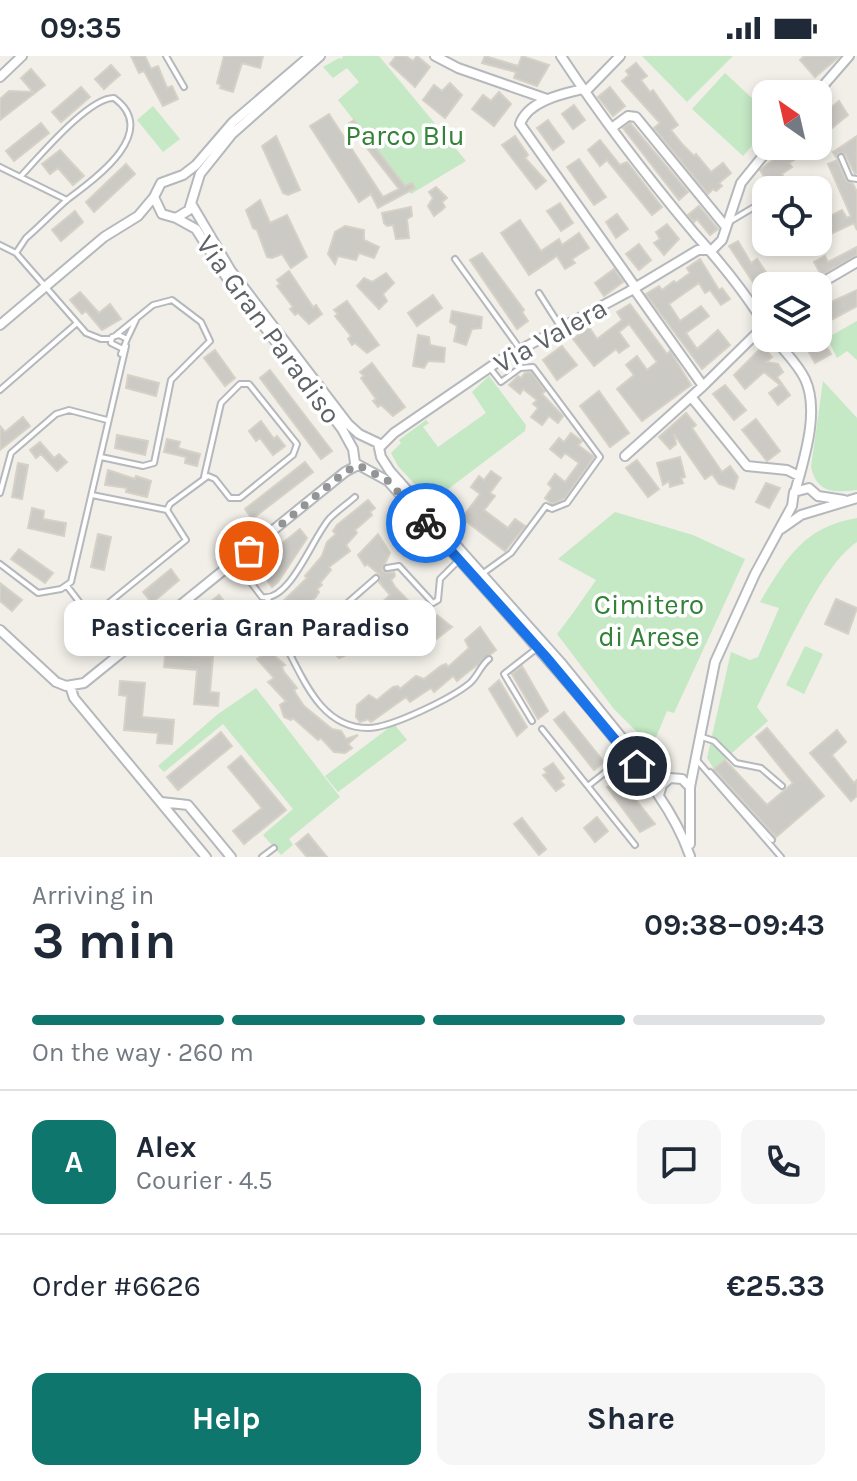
<!DOCTYPE html>
<html lang="en">
<head>
<meta charset="utf-8">
<style>
  body { margin:0; font-family:Karla,sans-serif; background:#f6f6f7; color:#1f2937; height:100vh; display:flex; flex-direction:column; font-size:30px; white-space:nowrap }
  * { box-sizing:border-box; margin:0 }
  p { font-size:26px; color:#747a83 }
  .icon { flex:none; width:44px; height:44px; fill:none; stroke:currentColor; stroke-width:2; stroke-linecap:round; stroke-linejoin:round }
  .map { position:relative; height:801px; overflow:hidden }
  .side { display:flex; flex-direction:column; background:#fff; flex:1 }
  .side>* { flex:none }
  .needle { width:52px; rotate:326deg }
  .fabs { position:absolute; left:752px; top:24px; display:grid; gap:16px }
  .fabs a { display:grid; place-items:center; width:80px; height:80px; border-radius:16px; background:#fff; box-shadow:0 4px 12px #0003; font-size:40px }
  .pin { position:absolute; display:grid; place-items:center; width:68px; height:68px; color:#fff; margin:-34px; border:4px solid #fff; border-radius:50%; box-shadow:0 2px 8px #0007 }
  .courier { position:absolute; display:grid; place-items:center; width:80px; height:80px; margin:-40px; border:6px solid #1a73e8; border-radius:50%; background:#fff; color:#222; box-shadow:0 2px 10px #0007 }
  .bubble { position:absolute; height:56px; border-radius:16px; background:#fff; box-shadow:0 4px 12px #0003; font-size:26px; font-weight:700; line-height:56px; text-align:center }
  .overview em { font-style:normal; font-weight:700 }
  .overview div { display:flex; flex-direction:column-reverse }
  .overview { display:flex; align-items:center; justify-content:space-between; height:136px; padding:0 32px }
  h1 { font-size:52px; font-weight:700; line-height:60px }
  .bar { display:grid; grid-template-columns:repeat(4,1fr); gap:12px 8px; align-content:center; height:96px; padding:0 32px }
  .bar i { height:10px; border-radius:6px; background:#e0e1e3 }
  .bar .selected { background:#0f766e }
  .bar p { grid-column:span 4 }
  .line { display:flex; align-items:center; gap:20px; padding:0 32px; border-top:2px solid #e0e1e3 }
  .line div { flex:1 }
  .round { display:grid; place-items:center; flex:none; width:84px; height:84px; border-radius:16px; background:#f6f6f7 }
  .button { display:flex; gap:16px; margin-top:auto; padding:16px 32px }
  .button a { flex:1; height:92px; border-radius:16px; background:#0f766e; color:#fff; font-size:32px; font-weight:700; line-height:92px; text-align:center }
  .button a+a { background:#f6f6f7; color:#1f2937 }
  .status { display:flex; justify-content:space-between; align-items:center; height:56px; padding:0 40px; background:#fff; direction:ltr }
  .status svg { height:22px; fill:currentColor }
  .map>svg:first-child { display:block }
  .green { fill:#c5e8c5 }
  .building { fill:#cccac5; stroke:#d6d1c6; stroke-width:2 }
  .lines { fill:none; stroke-linecap:round; stroke-linejoin:round }
  .service-casing { stroke:#b5b8bc; stroke-width:8 }
  .minor-casing { stroke:#b5b8bc; stroke-width:12 }
  .service { stroke:#fff; stroke-width:4 }
  .minor { stroke:#fff; stroke-width:8 }
  .done { stroke:#929495; stroke-width:8; stroke-dasharray:0 14.4 }
  .route { stroke:#1a73e8; stroke-width:10 }
  .labels { text-anchor:middle; stroke-width:7; stroke-linejoin:round; paint-order:stroke }
  .park-label { font-size:28px; fill:#348238; stroke:#fff }
  .street-label { font-size:28px; fill:#5f6368; stroke:#fff }
</style>
</head>
<body>
<div class="status"><b>09:35</b><svg viewBox="0 0 49 12"><path d="M0 12V9h3v3zM5 12V6h3v6zM10 12V3h3v9zM15 12V0h3v12zM26 1h20v11H26zM47 4h2v5h-2z"/></svg></div>
<div class="map">
<svg width="857" height="801" viewBox="0 0 857 801">
  <rect width="100%" height="100%" fill="#f1efe8"/>
  <path class="green" d="M343 0H379L466 105 411 138 338 44 359 26 347 12 333 22 323 11 339 2 342 3Z
    M642 0H733L687 46Z
    M725 17 766 55V74L743 100 692 53Z
    M153 50 180 83 163 96 137 64Z
    M857 265V304L847 295 837 302 827 282Z
    M489 320 526 369 525 375 431 446 398 410 391 397 401 387 399 384 426 364 429 367 423 371 438 391 486 357 472 336Z
    M823 325 857 362V434C834 437 817 437 811 411Z
    M615 456 693 479 745 503 674 657 667 655 652 691 614 653 557 578C572 559 585 540 596 524L558 503Z
    M857 462V486C820 510 779 609 757 651L768 665 714 713 707 702 731 596 750 604 758 601 779 552 760 546C786 503 803 471 857 462Z
    M805 590 823 598 804 638 786 629Z
    M256 632 340 741 289 783 293 789 281 799 263 779 293 753 223 668 164 716 158 710 218 658Z
    M394 668 407 684 338 736 325 720Z"/>
  <path class="building" d="M131 0H145L151 13 158 10 167 32 172 30 178 43 163 50 144 15 139 17Z
    M224 0H263L260 12 242 7 233 36 220 32 221 29 217 27Z
    M396 0H406L413 5 417 0 430 11 415 31 390 8Z
    M485 0 518 10 522 0 549 9 537 30 514 22 516 16 482 7Z
    M804 0H840L815 21 800 4Z
    M636 7 647 20 641 24 650 36 653 34 678 69 671 74 683 89 694 100 696 98 711 116 723 107 731 117 719 127 722 130 716 135 713 133 708 138 654 72 660 67 622 25 629 19 626 15Z
    M111 9 120 19 104 33 95 23Z
    M31 13 45 29 0 64V43L9 35 33 36 21 22Z
    M450 27 462 39 445 62 423 44 434 29 442 35Z
    M81 31 90 41 61 66 52 56Z
    M610 31 625 50 613 60 598 41Z
    M499 36 511 48 494 70 472 53 483 39 491 45Z
    M839 45 848 59 826 77 818 69V62Z
    M574 49 585 64 573 73 562 58Z
    M329 58 383 141 399 133 348 68 354 64 405 130 412 127 415 132 378 152 371 138 359 146 310 70Z
    M548 64 564 86 553 94 537 72Z
    M41 67 49 77 14 105 6 95Z
    M630 67 688 136 679 144 623 72Z
    M276 80 300 134 288 139 283 137 262 90Z
    M515 80 528 99 525 102 546 125 536 133 502 89Z
    M857 80V117L855 118 845 98 838 97 836 101 833 96Z
    M600 84 620 109 627 106 662 151 652 159 607 104 600 110 588 94Z
    M791 90H817L809 95 812 99 804 103 801 100 789 107 792 111 782 118 785 124 776 129 773 124 768 127 760 114Z
    M60 94 84 120 73 129 58 112 50 118 42 108Z
    M579 103 606 141 594 149 567 111Z
    M837 104 846 125 853 128 857 136V174L854 167 818 184V166L842 154 847 162 851 160 828 108Z
    M126 108 135 118 94 156 86 146Z
    M436 131 447 142 442 146 445 151 442 154 434 160 428 150 433 142 429 136Z
    M260 144 270 167 287 159 307 201 291 212 282 198 272 202 267 201 257 174 253 172 246 154Z
    M560 147 573 167 561 175 547 155Z
    M699 150 718 173 710 179 697 163 694 166 688 159Z
    M411 151 412 160 407 163 409 182 396 183 393 169 387 170 384 167 382 157Z
    M75 155 83 166 61 185 52 174Z
    M617 158 628 173 616 182 606 166Z
    M520 164 541 195 559 183 562 189 579 177 589 192 572 203 575 207 565 213 557 200 529 219 501 177Z
    M667 168 679 183 664 199 654 187 660 183 656 176Z
    M345 170 364 174V184L379 191 374 202 359 197 356 204 338 200 335 208 328 198 335 176Z
    M738 185 751 207 757 203 772 225 776 222 781 230H766V246L729 190Z
    M639 188 651 204 639 214 626 198Z
    M857 191V199L821 219 814 206 825 200 828 206Z
    M482 197 524 254 522 256 528 265 517 273 470 204Z
    M700 203 719 234 722 232 730 243 721 249 710 234 705 237 699 227 669 248 680 265 701 250 709 260 686 277 697 293 718 274 730 289 702 313 646 238 659 230 662 234 674 225 676 227 690 217 687 212Z
    M614 213 623 226 604 240 595 227Z
    M289 215 313 251 316 249 322 258 309 268 298 257 295 259 290 253 293 251 277 230 280 228 277 224Z
    M386 217 394 227 383 238 387 245 379 253 357 230 364 222 372 226Z
    M857 234V250L818 271V252Z
    M80 236 99 257 110 248 121 263 102 274 86 255 82 258 70 244Z
    M433 239 442 252 417 270 408 257Z
    M347 245 379 289 367 297 355 287 352 289 348 283 351 280 335 260 338 258 334 254Z
    M630 248 667 298 670 295 691 329 642 365 617 333 634 319 626 309 637 300 647 314 657 306 629 268 619 276 629 290 619 297 616 293 594 310 573 283 589 271 597 283 622 264 617 256Z
    M452 255 482 261 481 272 472 273 466 289 454 285 457 270 450 266Z
    M418 279 429 281 430 289 445 292 444 306 428 305 424 312 413 310Z
    M801 282H822L831 298 815 307Z
    M562 290 577 309 557 324 543 304Z
    M763 290 772 301 766 306 778 308 783 316 777 321 790 339 778 349 769 337 780 329 764 316 745 333 734 319Z
    M215 294 235 322 225 330 204 302Z
    M372 307 405 351 393 360 381 349 378 351 373 345 376 343 361 322 364 320 360 316Z
    M270 314 332 395 321 403 260 322Z
    M531 316 545 335 542 338 563 360 558 367 549 360 542 369 531 361 538 352 533 348 537 344 523 333 520 338 509 329 518 320 521 322 525 317Z
    M128 319 159 327 156 340 126 332Z
    M725 329 746 354 734 364 713 338Z
    M599 335 629 377 610 391 580 350Z
    M686 357 696 369 692 372 722 416 730 410 738 421 734 433 719 428 712 418 705 423 674 378 676 388 670 393 659 381Z
    M23 361 30 370 0 394V370L5 376Z
    M756 363 780 395 767 405 742 374Z
    M261 365 274 383 277 380 285 390 273 399 260 382 256 385 249 375Z
    M571 377 582 385 578 389 594 401 565 442 552 448 545 442 552 432 548 428 555 418 565 426 579 407 565 397 561 402 550 393 559 382 564 386Z
    M117 379 148 385 145 399 115 392Z
    M167 383 180 386 178 392 200 398 197 410 185 407 186 401 164 396Z
    M40 386 54 402 59 398 67 406 57 415 41 398 36 402 30 394Z
    M680 401 685 421 681 422 683 427 670 431 669 425 663 429 657 407Z
    M637 404 659 433 648 441 626 412Z
    M305 406 313 416 252 463 245 453Z
    M18 407 28 409 22 443 12 441Z
    M108 414 135 423 136 420 151 425 147 441 126 436 127 432 105 429Z
    M491 415 501 422 490 437 495 440 484 454 508 472 515 463 525 470 505 495 462 462 480 438 471 431 479 420 484 424Z
    M766 427 780 432 769 452 756 446Z
    M368 444 375 452 370 456 372 459 355 474 357 477 346 489 350 495 329 511 331 514 320 527 322 529 317 533 319 536 315 542 298 556 302 565 286 582 270 558 307 522 305 520 322 500 327 486 336 478 333 475 337 469Z
    M32 452 44 455 43 463 66 467 64 480 28 472Z
    M300 473 307 482 278 526 272 531 264 520 257 526 248 515Z
    M98 478 111 481 104 514 91 511Z
    M378 478 390 497 382 514 386 517 394 516 395 520 391 524 395 531 427 564 437 559 452 571 430 588 426 582 423 585 409 561 405 564 397 553 372 572 374 575 351 590V597L339 602 321 583 337 573 346 579 390 539 379 526 380 519 367 508 365 510 358 499Z
    M19 493 53 517 45 527 11 503Z
    M171 513 179 524 152 547 143 536Z
    M0 527 22 544 12 555 0 545Z
    M219 539 256 585 241 597 204 551Z
    M836 543 857 552 848 578 825 568Z
    M129 547 137 558 109 581 101 570Z
    M480 571 496 594 463 620 457 625 453 620 434 636 431 632 410 646 406 641 371 666 368 663 360 666 356 661 357 649 369 639 377 644 393 631 398 630 400 633 416 620 424 623 441 610 446 608 448 611 469 592 465 584Z
    M166 588 181 589V599L213 601 210 636 219 637 218 650 194 648 197 614 164 611Z
    M269 595 285 609 282 611 284 616 297 632 294 634 296 638 304 650 332 673 341 675 346 683 358 679 348 688 352 692 345 697 334 696 321 682 318 684 293 662 291 664 284 661 280 649 286 645 268 626 274 622 257 603Z
    M522 610 548 655 538 663 512 618Z
    M499 624 527 671 517 680 489 633Z
    M120 625 145 627 142 661 174 664 172 688 157 687 158 677 124 674 127 640 119 639Z
    M564 656 604 706 594 714 554 664Z
    M767 672 824 740 776 781 714 713 725 704 767 749 793 727 756 681Z
    M837 674 846 686 832 699 854 727 857 724V740L851 745 810 697Z
    M221 676 232 690 178 734 167 721Z
    M241 700 286 754 244 788 233 775 262 752 228 711Z
    M553 707 564 722 560 725 564 729 556 735 543 719 547 717 544 713Z
    M620 724 655 768 640 776 607 731Z
    M597 761 608 775 595 786 584 772Z
    M522 762 546 793 539 799 514 768Z
    M308 778 327 801H307L296 788Z"/>
  <g class="lines">
    <g class="service-casing">
      <path id="service" d="M166 0 184 31
        M841 101 850 122 857 123
        M0 111 67 144
        M783 134 797 125
        M729 166 766 144
        M0 189 16 197 86 277 101 283H111
        M16 197 26 182C40 170 54 155 68 143 95 123 161 76 114 42 89 41 39 101 21 120
        M455 203 520 293
        M539 237 560 270
        M127 283 136 264
        M121 298 127 283 119 279 112 281 111 287 121 292
        M0 334 77 267
        M101 401 143 410 154 407 171 324 210 285 201 266 172 244 153 249 116 279
        M0 437 11 397 56 358 69 354 107 364
        M92 439 167 454
        M235 506 262 541C290 547 313 480 330 462 337 455 347 448 355 441
        M0 508 38 537 61 533 71 526 126 290
        M387 512 399 510 433 547 438 544 440 523 459 504
        M482 518 511 497 546 450 552 453 567 447 600 401 533 311 520 312 501 326 490 312
        M67 530 87 556 95 558 186 484 167 454 170 448 208 420 215 423 230 442H240L293 399 297 388 249 328H240L221 347 204 421
        M269 542C254 559 276 574 285 589 303 621 320 672 368 672 391 672 452 642 470 627 478 620 480 610 489 603
        M291 598 307 591 321 570 376 522
        M532 665 504 618 536 593
        M542 673 635 789
        M702 681 714 685 736 707 761 712 782 730
        M696 703 781 801
        M710 716 772 784
        M588 730 627 699
        M262 801 274 792"/>
    </g>
    <g class="minor-casing">
      <path id="minor" d="M310 0 233 66 196 109 183 119 161 127 154 141 162 158 176 162 196 173 225 219 342 373 353 393 355 407 388 425C457 502 528 579 595 659 631 704 671 745 690 800
        M435 0 458 12 547 43
        M561 0C601 61 648 122 695 178 721 207 746 237 766 271
        M0 21 22 0
        M583 33C562 38 528 45 520 68L636 232
        M585 36 620 0
        M816 38 849 0
        M613 71 628 60 636 61 726 171
        M192 149 231 215 348 368 359 378 378 387 381 401 390 415 562 608 644 709 655 718 670 722
        M176 162 189 154 200 118 232 78 320 0
        M712 194 722 184 741 127 771 90
        M816 230 857 206
        M634 233 703 330 765 269
        M0 269 104 181 138 160 154 141
        M774 282C784 295 798 308 805 323 820 355 804 403 795 436
        M692 342 747 410 787 414 799 420
        M380 391 394 377 499 305 628 236 698 194H712
        M625 400 703 330
        M781 473 801 459 857 442
        M0 574 56 626 66 630 84 627 345 416 358 409
        M70 630 74 642 206 801
        M659 739 662 729 670 722 682 723 690 731
        M161 746 188 749 231 801
        M690 788V731L715 606 755 518 792 450 794 436 809 432 818 440 844 444"/>
    </g>
    <use href="#service" class="service"/>
    <use href="#minor" class="minor"/>
  </g>
  <g class="lines">
    <path class="done" d="M249 495 345 416 358 409 388 425 426 467"/>
    <path class="route" d="M426 467 546 601 637 710"/>
  </g>
  <g class="labels">
    <g class="park-label">
      <text x="405" y="89">Parco Blu</text>
      <text x="649" y="558">Cimitero<tspan x="649" dy="32">di Arese</tspan></text>
    </g>
    <g class="street-label">
      <text transform="translate(269 273) rotate(54)" y="10">Via Gran Paradiso</text>
      <text transform="translate(550 279) rotate(-29)" y="10">Via Valera</text>
    </g>
  </g>
</svg>
<div class="fabs">
<a><svg class="needle" viewBox="-14 -14 28 28"><path d="M0-13l5 13h-10z" fill="#e53935"/><path d="M0 13l5-13h-10z" fill="#747a83"/></svg></a>
<a><svg class="icon" aria-label="locate" viewBox="0 0 24 24"><circle cx="12" cy="12" r="6"/><path d="M12 2v4M12 18v4M2 12h4M18 12h4"/></svg></a>
<a><svg class="icon" aria-label="layers" viewBox="0 0 24 24"><path d="M12 4l9 5-9 5-9-5zM3 14l9 5 9-5"/></svg></a>
</div>
<div class="pin" style="left:249px;top:495px;background:#ea580c"><svg class="icon" aria-label="bag" viewBox="0 0 24 24"><path d="M5 8h14l-1 12H6zM9 8a3 3 0 0 1 6 0"/></svg></div>
<div class="pin" style="left:637px;top:710px;background:#1f2937"><svg class="icon" aria-label="home" viewBox="0 0 24 24"><path d="M3 11l9-7 9 7M6 9v11h12V9"/></svg></div>
<div class="courier" style="left:426px;top:467px"><svg class="icon" aria-label="bike" viewBox="0 0 24 24"><circle cx="6" cy="16" r="4"/><circle cx="18" cy="16" r="4"/><path d="M6 16l4-8h5l3 8M10 8l3 8H6M13 5h3"/></svg></div>
<div class="bubble" style="left:64px;top:544px;width:372px">Pasticceria Gran Paradiso</div>
</div>
<section class="side">
<div class="overview"><div><h1>3 min</h1><p>Arriving in</p></div><em>09:38–09:43</em></div>
<div class="bar"><i class="selected"></i><i class="selected"></i><i class="selected"></i><i></i><p>On the way · 260 m</p></div>
<div class="line" style="height:144px"><b class="round" style="background:#0f766e;color:#fff">A</b><div><b>Alex</b><p>Courier · 4.5</p></div><a class="round"><svg class="icon" aria-label="chat" viewBox="0 0 24 24"><path d="M4 5h16v11H9l-5 4z"/></svg></a><a class="round"><svg class="icon" aria-label="phone" viewBox="0 0 24 24"><path d="M5 4h4l2 5-3 2q2 4 5 5l2-3 5 2v4C11 20 4 13 5 4z"/></svg></a></div>
<div class="line" style="height:104px"><div>Order #6626</div><b>€25.33</b></div>
<div class="button"><a>Help</a><a>Share</a></div>
</section>
</body>
</html>
